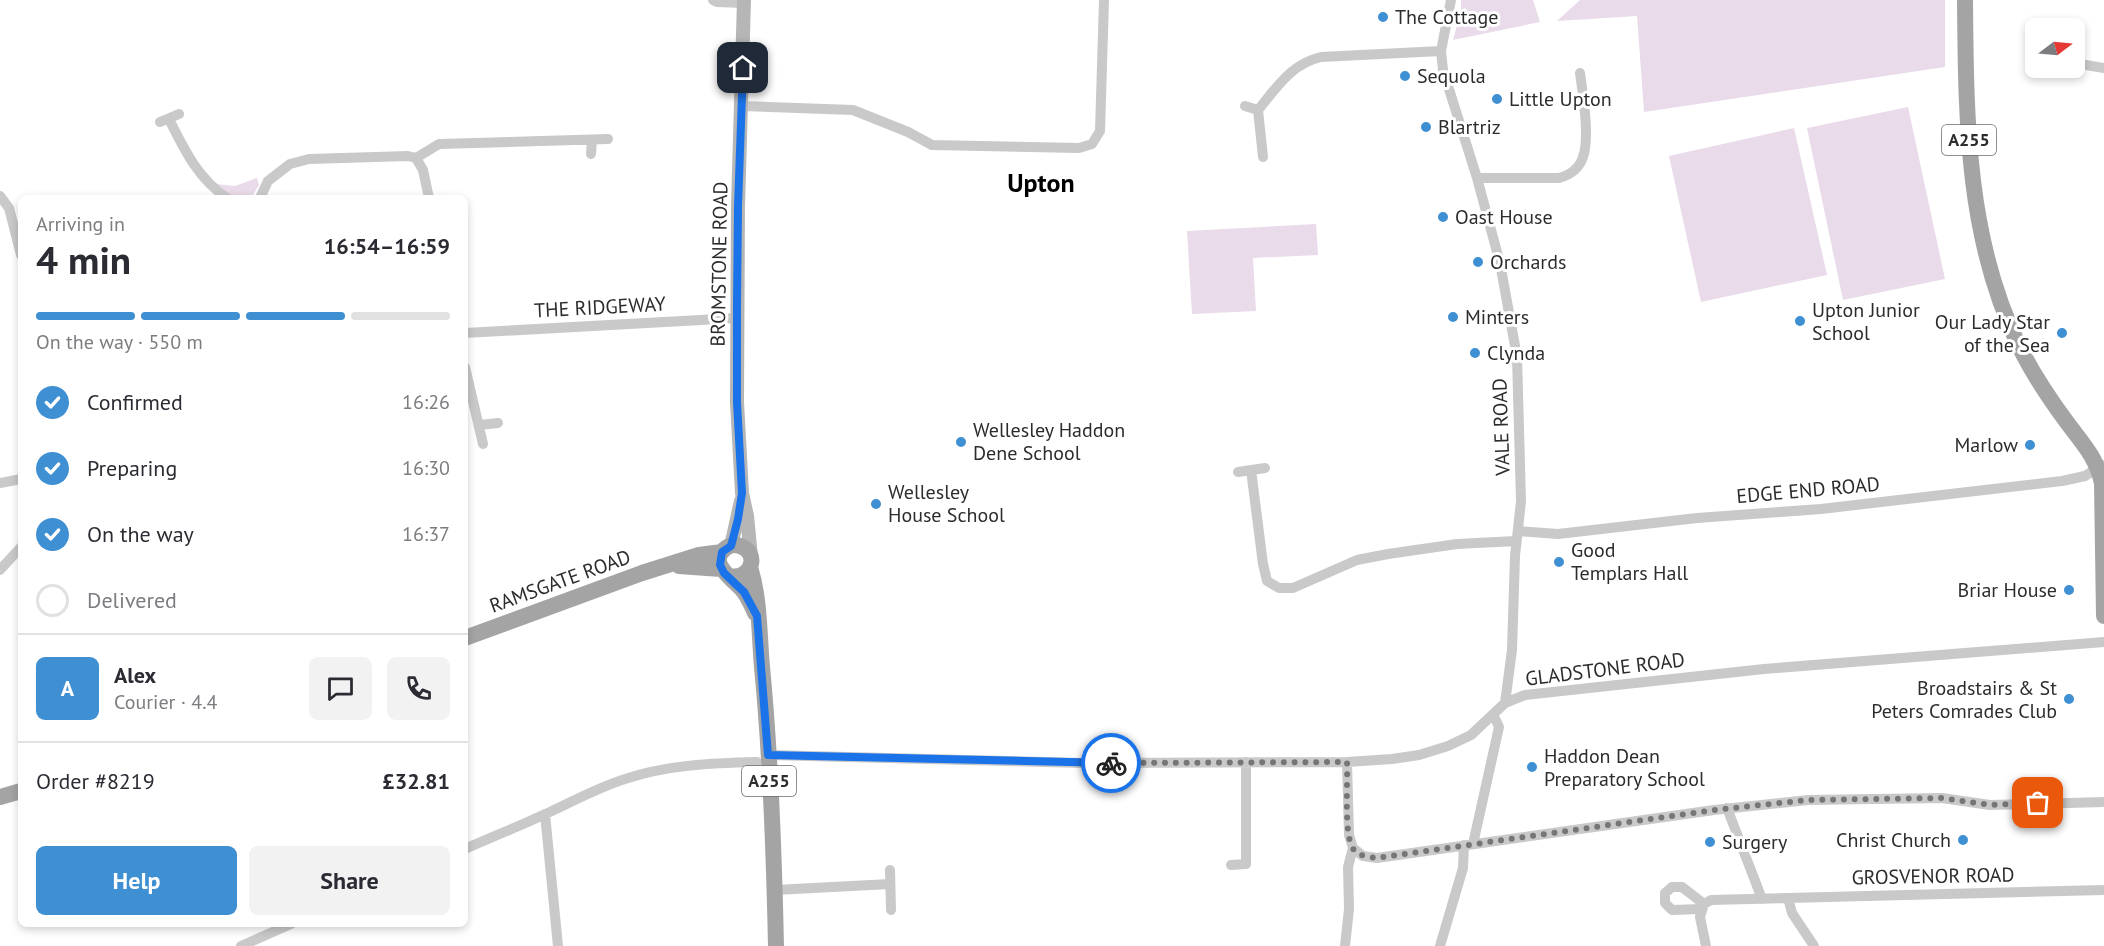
<!DOCTYPE html>
<html lang="en">
<head>
<meta charset="utf-8">
<style>
  body { margin:0; font-family:"PT Sans",sans-serif; background:#f2f2f3; color:#2b2b33; height:100vh; display:flex; flex-direction:column; font-size:22px; white-space:nowrap }
  * { box-sizing:border-box; margin:0 }
  p { font-size:20px; color:#7c7c81 }
  .icon { flex:none; width:33px; height:33px; fill:none; stroke:currentColor; stroke-width:2; stroke-linecap:round; stroke-linejoin:round }
  .map { position:relative; flex:1; overflow:hidden }
  .panel { position:absolute; left:18px; top:195px; width:450px; height:732px; display:flex; flex-direction:column; background:#fff; border-radius:9px; box-shadow:0 3px 9px #0003 }
  .panel>* { flex:none }
  .needle { width:39px; rotate:74deg }
  .controls { position:absolute; left:2025px; top:18px; display:grid; gap:12px }
  .controls a { display:grid; place-items:center; width:60px; height:60px; border-radius:9px; background:#fff; box-shadow:0 3px 9px #0003; font-size:30px }
  .pin { position:absolute; display:grid; place-items:center; width:51px; height:51px; color:#fff; margin:-26px; border-radius:12px; box-shadow:0 3px 9px #0006 }
  .courier { position:absolute; display:grid; place-items:center; width:60px; height:60px; margin:-30px; border:4px solid #1a73e8; border-radius:50%; background:#fff; color:#222; box-shadow:0 2px 8px #0007 }
  .headline em { font-style:normal; font-weight:600 }
  .headline div { display:flex; flex-direction:column-reverse }
  .headline { display:flex; align-items:center; justify-content:space-between; height:102px; padding:0 18px }
  h1 { font-size:39px; font-weight:600; line-height:45px }
  .bar { display:grid; grid-template-columns:repeat(4,1fr); gap:9px 6px; align-content:center; height:72px; padding:0 18px }
  .bar i { height:8px; border-radius:4px; background:#e1e1e2 }
  .bar .on { background:#3f8fd3 }
  .bar p { grid-column:span 4 }
  .line { display:flex; align-items:center; gap:15px; padding:0 18px; border-top:2px solid #e1e1e2 }
  .line div { flex:1 }
  .round { display:grid; place-items:center; flex:none; width:63px; height:63px; border-radius:9px; background:#f2f2f3 }
  ol { padding:0 18px; list-style:none }
  li { display:flex; align-items:center; gap:18px; height:66px }
  li p { margin-inline-start:auto }
  li .icon { padding:6px; border-radius:50%; background:#3f8fd3; color:#fff; stroke-width:4 }
  li:last-child { color:#7c7c81 }
  li i { width:33px; height:33px; border:3px solid #e1e1e2; border-radius:50% }
  .cta { display:flex; gap:12px; margin-top:auto; padding:12px 18px }
  .cta a { flex:1; height:69px; border-radius:9px; background:#3f8fd3; color:#fff; font-size:24px; font-weight:600; line-height:69px; text-align:center }
  .cta a+a { background:#f2f2f3; color:#2b2b33 }
  .map>svg:first-child { display:block }
  .green { fill:#e9dbe9 }
  .lines { fill:none; stroke-linecap:round; stroke-linejoin:round }
  .street { stroke:#c9c9c9; stroke-width:10 }
  .secondary { stroke:#b6b6b6; stroke-width:14 }
  .primary { stroke:#a4a4a4; stroke-width:16 }
  .done { stroke:#767676; stroke-width:6; stroke-dasharray:0 10.8 }
  .route { stroke:#1a73e8; stroke-width:8 }
  .poi-dot { fill:#3f8fd3; stroke:#fff; stroke-width:2 }
  .labels { text-anchor:middle; stroke-width:6; stroke-linejoin:round; paint-order:stroke }
  .shield { fill:#fff; stroke:#6b6b6b; stroke-width:1.5 }
  .shield-label { font-size:18px; font-weight:bold; fill:#2c2c2c }
  .poi-label { font-size:20px; fill:#2c2c2c; stroke:#fff; text-anchor:start }
  .street-label { font-size:20px; fill:#2c2c2c; stroke:#fff }
  .district-label { font-size:26px; font-weight:bold; fill:#000; stroke:#fff }
</style>
</head>
<body>
<div class="map">
<svg width="2104" height="946" viewBox="0 0 2104 946">
  <rect width="100%" height="100%" fill="#fff"/>
  <path class="green" d="M1461 0H1533L1540 22 1453 40 1461 10Z
    M1580 0H1945V67L1644 112 1637 16 1557 21Z
    M1908 107 1945 279 1843 300 1807 128Z
    M1794 128 1827 275 1701 302 1669 156Z
    M257 178 259 185 251 198H235L215 186 216 184 235 186Z
    M1316 224 1318 255 1253 258 1256 311 1192 314 1187 231Z"/>
  <g class="lines">
    <path class="street" d="M713 0 717 2 744 3
      M1451 0 1441 51 1443 70 1477 178 1500 263 1517 357 1521 501 1515 556 1512 650 1505 703
      M2074 63 2104 68
      M742 106 853 110 908 132 932 145 1079 148 1092 144 1100 131 1104 0
      M1245 106 1258 110
      M169 119C184 149 198 179 227 198
      M160 122 179 114
      M591 154 592 140
      M1263 157 1258 110C1277 87 1291 64 1321 57L1441 51
      M416 158 439 144 608 139
      M1477 178H1559C1570 175 1579 169 1583 157 1590 138 1583 95 1580 73
      M0 196 9 208 21 255
      M260 198 268 181 290 164 309 159 408 156 416 158 423 170 429 198
      M465 333 737 318
      M465 367 483 444
      M480 425 498 423
      M1251 470 1263 564 1267 581 1279 588H1293L1357 560 1388 554 1457 544 1516 541
      M1238 472 1265 468
      M0 483 21 479
      M1518 531 1558 534 1697 518 1821 509 2062 481 2085 476 2102 465
      M0 570 21 547
      M768 755 1083 763 1347 762 1392 759 1419 755 1448 746 1471 735 1505 703 1525 695 1764 669 2104 642
      M1727 808 1762 899
      M545 814 558 946
      M1473 844 1499 727 1493 714
      M1353 848 1363 856 1377 858 1714 810 1808 800 1942 798 1990 805 2104 802
      M465 849C494 836 525 824 554 810 577 799 600 787 625 779 667 765 712 763 757 762
      M1231 865 1246 864V762
      M890 870 891 910
      M775 890 890 884
      M1788 898 1792 913 1814 946
      M1701 909 1672 910 1665 903V893L1672 887H1682L1704 904
      M241 946 291 924
      M1345 946 1349 909 1348 867 1353 848 1349 835 1347 762
      M1440 946 1463 868 1464 845
      M1706 946 1700 917 1704 904 1711 900 2104 890"/>
    <path class="secondary" d="M744 0 738 206 737 402 742 493 747 516 751 557
      M731 546 741 501"/>
    <path class="primary" d="M1965 0C1966 117 1966 240 2020 348 2033 374 2049 398 2066 421 2082 443 2096 456 2102 483L2104 616
      M679 566 721 569
      M750 567C760 599 759 633 762 667 771 759 774 853 776 946
      M729 576C752 581 760 552 740 546 735 544 730 545 726 548 705 563 736 581 744 592 749 599 752 606 755 613
      M465 638 642 573 699 555 722 552
      M0 797 21 791"/>
  </g>
  <g class="lines">
    <path class="done" d="M1111 763 1347 762C1348 781 1344 831 1352 847 1357 856 1368 857 1377 858L1714 810 1808 800 1942 798 1990 805 2038 803"/>
    <path class="route" d="M743 68 738 206 737 306V402L742 493 738 519 731 546 722 552 720 565 724 573 744 592 757 616 768 755 1111 763"/>
  </g>
  <g class="poi-dot">
    <circle cx="1383" cy="17" r="6"/>
    <circle cx="1405" cy="76" r="6"/>
    <circle cx="1497" cy="99" r="6"/>
    <circle cx="1426" cy="127" r="6"/>
    <circle cx="1443" cy="217" r="6"/>
    <circle cx="1478" cy="262" r="6"/>
    <circle cx="1453" cy="317" r="6"/>
    <circle cx="1800" cy="321" r="6"/>
    <circle cx="2062" cy="333" r="6"/>
    <circle cx="1475" cy="353" r="6"/>
    <circle cx="961" cy="442" r="6"/>
    <circle cx="2030" cy="445" r="6"/>
    <circle cx="876" cy="504" r="6"/>
    <circle cx="1559" cy="562" r="6"/>
    <circle cx="2069" cy="590" r="6"/>
    <circle cx="2069" cy="699" r="6"/>
    <circle cx="1532" cy="767" r="6"/>
    <circle cx="1963" cy="840" r="6"/>
    <circle cx="1710" cy="842" r="6"/>
  </g>
  <g class="labels">
    <g class="shield">
      <rect x="1942" y="125" width="54" height="30" rx="4.5"/>
      <rect x="742" y="766" width="54" height="30" rx="4.5"/>
    </g>
    <g class="shield-label">
      <text x="1969" y="146">A255</text>
      <text x="769" y="787">A255</text>
    </g>
    <g class="poi-label">
      <text x="1395" y="24">The Cottage</text>
      <text x="1417" y="83">Sequola</text>
      <text x="1509" y="106">Little Upton</text>
      <text x="1438" y="134">Blartriz</text>
      <text x="1455" y="224">Oast House</text>
      <text x="1490" y="269">Orchards</text>
      <text x="1812" y="317">Upton Junior<tspan x="1812" dy="23">School</tspan></text>
      <text x="1465" y="324">Minters</text>
      <text x="2050" y="329" text-anchor="end">Our Lady Star<tspan x="2050" dy="23">of the Sea</tspan></text>
      <text x="1487" y="360">Clynda</text>
      <text x="973" y="437">Wellesley Haddon<tspan x="973" dy="23">Dene School</tspan></text>
      <text x="2018" y="452" text-anchor="end">Marlow</text>
      <text x="888" y="499">Wellesley<tspan x="888" dy="23">House School</tspan></text>
      <text x="1571" y="557">Good<tspan x="1571" dy="23">Templars Hall</tspan></text>
      <text x="2057" y="597" text-anchor="end">Briar House</text>
      <text x="2057" y="695" text-anchor="end">Broadstairs &amp; St<tspan x="2057" dy="23">Peters Comrades Club</tspan></text>
      <text x="1544" y="763">Haddon Dean<tspan x="1544" dy="23">Preparatory School</tspan></text>
      <text x="1951" y="847" text-anchor="end">Christ Church</text>
      <text x="1722" y="849">Surgery</text>
    </g>
    <g class="street-label">
      <text transform="translate(719 264) rotate(-89)" y="7">BROMSTONE ROAD</text>
      <text transform="translate(600 307) rotate(-3)" y="7">THE RIDGEWAY</text>
      <text transform="translate(1501 427) rotate(-92)" y="7">VALE ROAD</text>
      <text transform="translate(1808 490) rotate(-5)" y="7">EDGE END ROAD</text>
      <text transform="translate(560 581) rotate(-20)" y="7">RAMSGATE ROAD</text>
      <text transform="translate(1605 669) rotate(-7)" y="7">GLADSTONE ROAD</text>
      <text transform="translate(1933 876) rotate(-1)" y="7">GROSVENOR ROAD</text>
    </g>
    <g class="district-label">
      <text x="1041" y="192">Upton</text>
    </g>
  </g>
</svg>
<div class="controls">
<a><svg class="needle" viewBox="-14 -14 28 28"><path d="M0-13l5 13h-10z" fill="#e53935"/><path d="M0 13l5-13h-10z" fill="#7c7c81"/></svg></a>
</div>
<div class="pin" style="left:2038px;top:803px;background:#ea580c"><svg class="icon" aria-label="bag" viewBox="0 0 24 24"><path d="M5 8h14l-1 12H6zM9 8a3 3 0 0 1 6 0"/></svg></div>
<div class="pin" style="left:743px;top:68px;background:#1f2937"><svg class="icon" aria-label="home" viewBox="0 0 24 24"><path d="M3 11l9-7 9 7M6 9v11h12V9"/></svg></div>
<div class="courier" style="left:1111px;top:763px"><svg class="icon" aria-label="bike" viewBox="0 0 24 24"><circle cx="6" cy="16" r="4"/><circle cx="18" cy="16" r="4"/><path d="M6 16l4-8h5l3 8M10 8l3 8H6M13 5h3"/></svg></div>
<section class="panel">
<div class="headline"><div><h1>4 min</h1><p>Arriving in</p></div><em>16:54–16:59</em></div>
<div class="bar"><i class="on"></i><i class="on"></i><i class="on"></i><i></i><p>On the way · 550 m</p></div>
<ol>
<li><svg class="icon" aria-label="check" viewBox="0 0 24 24"><path d="M5 12l5 5 9-10"/></svg>Confirmed<p>16:26</p></li>
<li><svg class="icon" aria-label="check" viewBox="0 0 24 24"><path d="M5 12l5 5 9-10"/></svg>Preparing<p>16:30</p></li>
<li><svg class="icon" aria-label="check" viewBox="0 0 24 24"><path d="M5 12l5 5 9-10"/></svg>On the way<p>16:37</p></li>
<li><i></i>Delivered</li>
</ol>
<div class="line" style="height:108px"><b class="round" style="background:#3f8fd3;color:#fff">A</b><div><b>Alex</b><p>Courier · 4.4</p></div><a class="round"><svg class="icon" aria-label="chat" viewBox="0 0 24 24"><path d="M4 5h16v11H9l-5 4z"/></svg></a><a class="round"><svg class="icon" aria-label="phone" viewBox="0 0 24 24"><path d="M5 4h4l2 5-3 2q2 4 5 5l2-3 5 2v4C11 20 4 13 5 4z"/></svg></a></div>
<div class="line" style="height:78px"><div>Order #8219</div><b>£32.81</b></div>
<div class="cta"><a>Help</a><a>Share</a></div>
</section>
</div>
</body>
</html>
